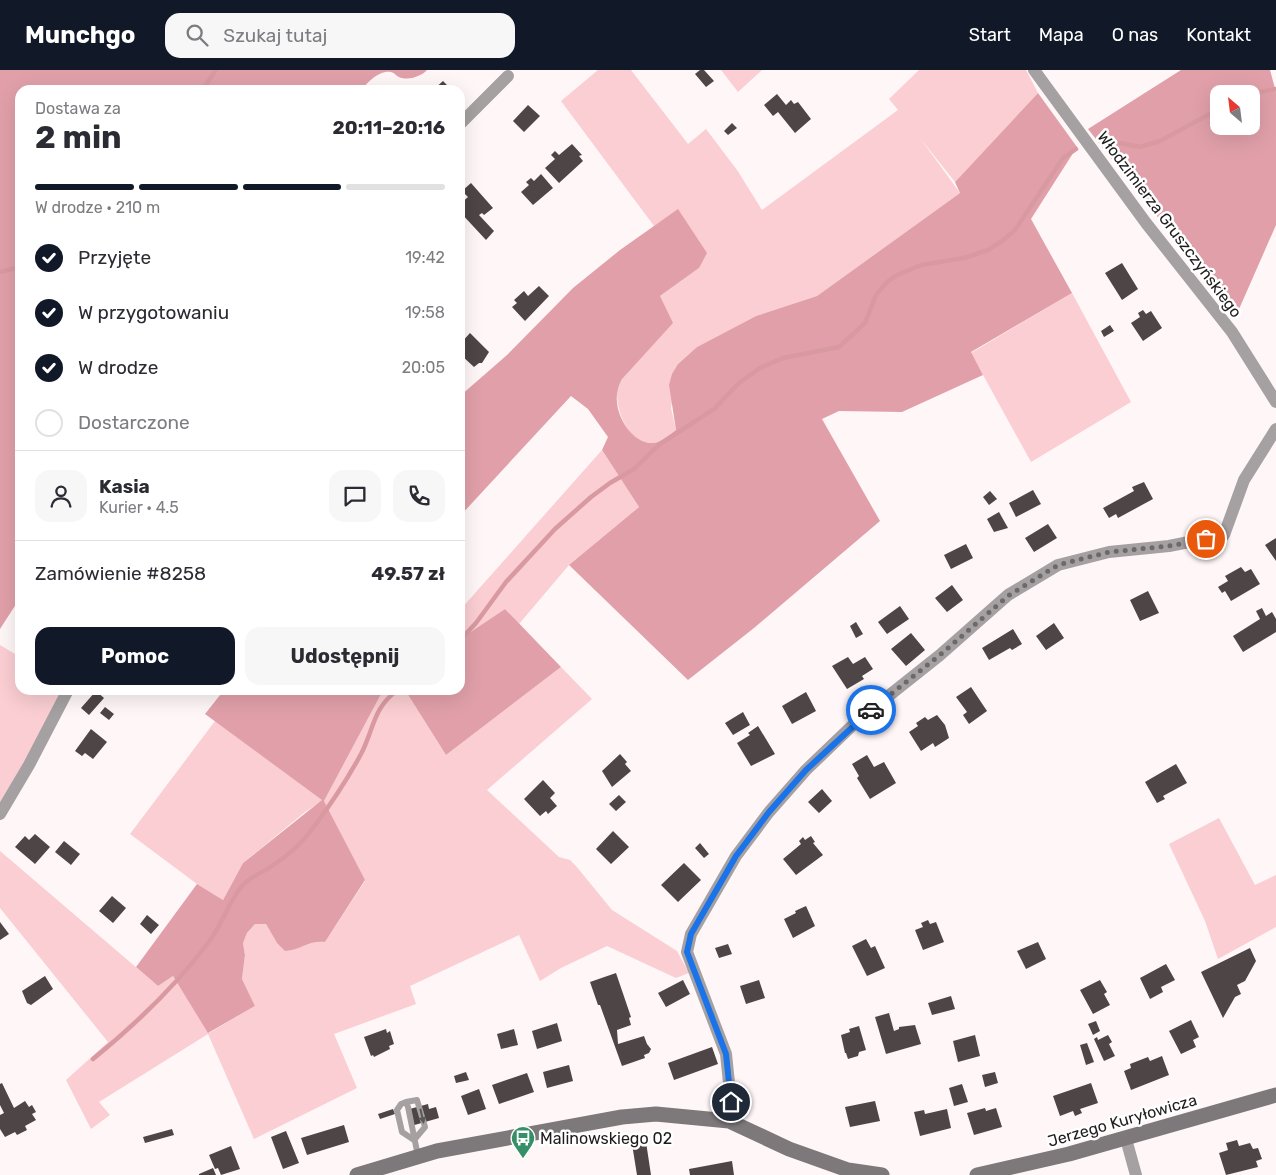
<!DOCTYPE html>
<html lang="pl">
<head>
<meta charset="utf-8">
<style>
  body { margin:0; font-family:Rubik,sans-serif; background:#f7f7f7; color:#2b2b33; height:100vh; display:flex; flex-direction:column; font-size:19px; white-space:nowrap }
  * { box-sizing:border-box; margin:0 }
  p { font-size:16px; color:#7c7c81 }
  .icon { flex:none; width:28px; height:28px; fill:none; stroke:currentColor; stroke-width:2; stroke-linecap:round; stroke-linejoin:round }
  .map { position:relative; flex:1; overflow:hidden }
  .details { position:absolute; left:15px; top:15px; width:450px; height:610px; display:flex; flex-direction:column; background:#fff; border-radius:15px; box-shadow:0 5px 20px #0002 }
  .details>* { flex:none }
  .needle { width:32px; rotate:332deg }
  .buttons { position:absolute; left:1210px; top:15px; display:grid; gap:10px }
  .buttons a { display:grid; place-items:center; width:50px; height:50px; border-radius:10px; background:#fff; box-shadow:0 5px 20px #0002; font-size:25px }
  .pin { position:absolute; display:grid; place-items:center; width:42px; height:42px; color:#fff; margin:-21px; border:2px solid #fff; border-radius:50%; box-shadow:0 1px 5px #0007 }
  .courier { position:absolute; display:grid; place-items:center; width:50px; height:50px; margin:-25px; border:4px solid #1a73e8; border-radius:50%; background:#fff; color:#222; box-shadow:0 1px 6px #0007 }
  .overview em { font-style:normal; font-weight:700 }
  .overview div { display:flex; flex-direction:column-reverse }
  .overview { display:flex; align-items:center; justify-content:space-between; height:85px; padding:0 20px }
  h1 { font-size:32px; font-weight:700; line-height:38px }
  .bar { display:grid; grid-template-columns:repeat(4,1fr); gap:8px 5px; align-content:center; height:60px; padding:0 20px }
  .bar i { height:6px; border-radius:4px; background:#e1e1e2 }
  .bar .selected { background:#111827 }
  .bar p { grid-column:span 4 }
  .line { display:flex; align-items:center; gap:12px; padding:0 20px; border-top:1px solid #e1e1e2 }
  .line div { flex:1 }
  .round { display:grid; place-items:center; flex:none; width:52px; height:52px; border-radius:15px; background:#f7f7f7 }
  ol { padding:0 20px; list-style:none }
  li { display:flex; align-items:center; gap:15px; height:55px }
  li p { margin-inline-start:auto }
  li .icon { padding:5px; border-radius:50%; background:#111827; color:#fff; stroke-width:4 }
  li:last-child { color:#7c7c81 }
  li i { width:28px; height:28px; border:2px solid #e1e1e2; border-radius:50% }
  .cta { display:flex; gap:10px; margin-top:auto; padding:10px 20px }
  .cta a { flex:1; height:58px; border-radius:15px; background:#111827; color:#fff; font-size:20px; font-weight:700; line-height:58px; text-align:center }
  .cta a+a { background:#f7f7f7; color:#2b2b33 }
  header { display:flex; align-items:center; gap:30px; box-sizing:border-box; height:70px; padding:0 25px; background:#111827; color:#fff }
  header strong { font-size:24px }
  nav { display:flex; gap:28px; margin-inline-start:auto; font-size:18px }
  .search { width:350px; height:45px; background:#f7f7f7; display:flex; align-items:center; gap:12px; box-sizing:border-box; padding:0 18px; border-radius:15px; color:#7c7c81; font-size:19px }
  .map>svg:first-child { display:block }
  .green { fill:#faced3 }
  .forest { fill:#e1a0a9; fill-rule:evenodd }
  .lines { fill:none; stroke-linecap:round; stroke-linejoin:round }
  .stream { stroke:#d999a1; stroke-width:4.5 }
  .building { fill:#4d4546 }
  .lane { stroke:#a5a1a2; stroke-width:6 }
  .street { stroke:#a5a1a2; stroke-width:12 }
  .secondary { stroke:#7d7879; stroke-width:15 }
  .oneway { fill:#5b5858 }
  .done { stroke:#6d6869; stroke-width:5; stroke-dasharray:0 9 }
  .route { stroke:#1a73e8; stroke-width:6 }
  .labels { text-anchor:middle; stroke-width:5; stroke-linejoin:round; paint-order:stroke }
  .street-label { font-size:16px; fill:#1f1c1c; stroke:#fff }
  .poi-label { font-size:16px; fill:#1f1c1c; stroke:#fff; text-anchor:start }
</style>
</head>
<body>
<header>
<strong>Munchgo</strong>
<div class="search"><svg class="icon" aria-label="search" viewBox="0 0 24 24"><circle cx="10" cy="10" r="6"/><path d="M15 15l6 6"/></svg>Szukaj tutaj</div>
<nav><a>Start</a><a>Mapa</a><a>O nas</a><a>Kontakt</a></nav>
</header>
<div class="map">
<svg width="1276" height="1105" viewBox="0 0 1276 1105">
  <rect width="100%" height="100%" fill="#fff6f7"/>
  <path class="green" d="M598 0H631L688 74 706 59 737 100 762 140 898 40 889 29 919 0H1026L1038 23 955 112 920 68 960 123 817 226 756 246 697 277 678 294 671 338 676 360C669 365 661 373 652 373 627 373 616 340 617 320L660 226 699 198 678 140 654 156 561 31Z
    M721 0H762L738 22Z
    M1072 223 1131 332 1031 392 971 283Z
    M602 380 639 437 569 495 519 554 505 539 460 569V540Z
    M0 575 20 587V620H64L0 738Z
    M561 597 592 629 487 720 559 787 570 790 576 796 612 840 677 881 689 903 676 908 607 876 561 898 540 911 519 865 410 916 416 934 334 964 357 1018 254 1069 208 964 99 1032 110 1045 91 1059 66 1010 108 972 0 838V781L158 916 173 906 209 963 255 936 242 909 245 885 243 873 247 863 255 854H266L277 873 305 875 315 870 325 872 365 811 324 731 380 626 387 620H405L446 685Z
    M215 651 323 730 305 742 243 793 223 830 197 814 130 764Z
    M1219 748 1255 815 1276 805V857L1218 889 1205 851 1169 774Z"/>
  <path class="forest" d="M0 0H427C422 6 410 10 402 8 398 8 395 3 391 2 380 0 367 12 362 20H20V528L0 559Z
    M1181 0H1270L1276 22V155L1236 246 1088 59ZM1219 24H1251V56H1219Z
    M1038 23 1077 77 1031 149 1072 223 971 282 983 305 902 342 839 341 822 349 880 451 754 558 688 610 569 495 639 437 602 380 608 367 588 339 571 326 460 446V326L507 285 573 218 620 180 678 139 707 183 699 198 660 226 673 253 622 309C618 317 616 323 617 332 618 349 633 373 652 373 661 373 669 365 676 360L669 315 672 304 678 294 697 277 756 246 817 226 960 123 955 112Z
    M505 539 561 597 446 685 405 620H460V569Z
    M224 620H387L380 626 324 731 365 810 325 872C308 870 301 880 285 881L277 873 266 854H255L247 863 243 873 245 885 242 909 255 936 208 963 173 906 158 916 136 897 197 814 223 830 243 793 322 730 205 644Z"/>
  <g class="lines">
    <path class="stream" d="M202 20 216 0
      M1249 24 1276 19
      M1099 69 1140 77 1160 71 1219 39
      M0 202 20 197
      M460 570 476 553 506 512 555 459 591 427 610 413 634 399 660 374 714 339 739 313 760 298 783 288 839 277 865 253 876 225 887 212 897 205 921 195 964 188 988 180 1002 171 1015 160 1063 88 1076 79
      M93 989C136 954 174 918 208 873 221 857 231 827 243 815 250 807 263 802 272 796 287 786 303 772 313 758 331 734 347 710 361 684 374 659 373 637 398 620"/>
  </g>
  <path class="building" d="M700 0H704L714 11 706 17 695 4Z
    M443 11 452 20H433Z
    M777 24 786 35 791 30 794 34 798 32 811 49 795 63 778 42 773 46 764 35Z
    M528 35 540 46 524 62 513 51Z
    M732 53 737 58 728 65 724 61Z
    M572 74 582 85 579 86 583 91 559 113 545 98 555 89 551 85 555 81 559 85Z
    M541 104 553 118 533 135 521 122 529 115 526 112 531 108 534 111Z
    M471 113 493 138 484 145 482 143 479 145 494 161 486 170 460 142V134L468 127 462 121Z
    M1122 193 1138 219 1122 230 1105 203Z
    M539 216 549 226 525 251 512 237 517 233 514 230 524 221 528 226Z
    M1143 240 1146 244 1151 241 1162 258 1143 271 1131 253 1140 247 1138 243Z
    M1110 255 1114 261 1104 267 1101 261Z
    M470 263 489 282 482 293H479L474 297 461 285 464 281 460 277V274Z
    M1144 412 1153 429 1118 448 1116 444 1109 448 1103 438 1134 421 1132 417Z
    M1033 420 1041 434 1016 447 1009 433Z
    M990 421 997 429 989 435 983 427Z
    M999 442 1008 458 994 462 987 449Z
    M1048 454 1057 468 1034 482 1025 468Z
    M1276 468V491L1265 475Z
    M966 474 973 488 951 499 944 485Z
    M1241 497 1245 502 1251 499 1260 514 1231 531 1225 521 1222 523 1218 517 1228 511 1225 506Z
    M952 515 963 530 947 542 935 528Z
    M1148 521 1159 543 1140 551 1130 530Z
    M900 536 909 549 887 564 878 552Z
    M1262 538 1266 546 1272 542 1276 549V562L1243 582 1233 566 1260 549 1256 541Z
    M856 552 863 564 856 568 850 556Z
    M1054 553 1064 568 1046 580 1036 566Z
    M1013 559 1022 574 1012 580 1010 578 989 590 982 578Z
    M911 563 925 580 906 596 891 579Z
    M848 587 853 594 865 587 873 599 862 606 864 609 847 619 832 596Z
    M971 617 987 641 969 654 963 645 967 642 956 627Z
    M96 621 104 628 89 645 81 638Z
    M806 622 816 641 792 654 782 636Z
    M105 637 114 644 109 650 100 643Z
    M743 642 750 655 733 665 725 653Z
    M937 645 945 655 949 668 935 677 933 673 921 681 909 662 918 656 916 653 925 647 928 650Z
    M758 656 775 684 751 696 737 673 750 665 748 663Z
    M91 659 107 672 93 689 85 683 82 686 75 681Z
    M620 684 627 692 625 694 631 701 612 717 602 701Z
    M867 685 874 697 884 692 896 713 870 729 857 708 859 706 852 694Z
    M1176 694 1187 713 1163 726 1165 729 1157 733 1145 712Z
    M543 710 555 723 550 728 557 736 548 744 546 741 540 746 524 729Z
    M822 719 832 731 819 743 808 732Z
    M619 725 626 732 616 741 609 734Z
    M613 761 629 777 611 794 596 779Z
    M35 764 50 777 35 794 15 777 25 766 29 770Z
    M811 766 815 772 813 773 823 785 796 805 783 789 801 774 799 771 803 767 805 770Z
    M64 771 80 784 71 795 55 782Z
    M700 773 709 784 704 788 695 778Z
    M684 793 701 810 678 832 661 815Z
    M112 826 126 838 113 853 99 841Z
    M806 836 815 856 793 868 784 849 796 843 795 841Z
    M147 845 159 855 151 864 140 854Z
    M928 850 930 854 936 852 944 872 923 880 915 860 923 857 921 853Z
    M0 852 9 864 0 870Z
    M866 869 871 878 875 876 885 898 867 906 852 876Z
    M1038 872 1046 889 1026 899 1017 881Z
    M728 874 732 884 719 888 715 878Z
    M1250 878 1256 891 1245 911 1237 915 1241 924 1235 927 1223 948 1201 902Z
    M1166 894 1175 910 1161 917 1163 922 1150 929 1140 908Z
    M616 903 631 947 629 948 631 955 617 960 618 974 644 966 647 974 651 979 649 983 644 985 645 988 622 996 600 935H598L590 912Z
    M45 906 53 919 31 935 27 933 22 921Z
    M683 910 690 924 666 937 658 923Z
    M759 910 765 928 746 934 740 916Z
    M1100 910 1107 922 1104 924 1110 935 1093 944 1080 920Z
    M951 926 955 939 932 945 928 933Z
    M889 943 894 961 899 959V957L915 955 921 974 886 984 875 947Z
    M1191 950 1199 967 1193 970 1196 977 1181 984 1169 961Z
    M1096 951 1100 961 1093 965 1088 954Z
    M557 953 562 971 537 979 532 961Z
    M859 956 866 980 859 982 858 986 848 989 846 983H845L841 965 850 962 849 959Z
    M386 959 387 963 390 961 394 974 389 976 390 979 374 987 373 985 371 986 364 967Z
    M514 959 518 975 501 979 497 964Z
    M975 965 980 986 958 992 953 971Z
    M1108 965 1112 972 1109 974 1115 986 1104 991 1094 969 1097 967 1098 970Z
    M1087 973 1094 992 1086 995 1080 975Z
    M712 977 718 994 674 1010 668 993Z
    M1162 986 1169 1005 1131 1020 1124 1001 1131 998 1130 994 1148 987 1150 991Z
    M569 995 573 1011 547 1018 543 1002Z
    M466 1002 469 1010 456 1013 454 1006Z
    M995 1002 998 1013 985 1017 982 1005Z
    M527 1003 534 1022 499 1034 492 1015Z
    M2 1013 14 1038 25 1031 29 1037 32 1035 36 1042 32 1044 36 1050 25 1056 27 1060 17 1065 15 1062 5 1067 0 1059V1045L4 1043 0 1035V1014Z
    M1091 1013 1098 1033 1080 1039 1082 1043 1075 1046 1073 1041 1060 1046 1053 1026Z
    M962 1014 968 1032 954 1036 949 1018Z
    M479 1019 486 1039 468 1045 461 1026Z
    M875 1031 880 1051 850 1057 845 1037Z
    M428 1034 429 1039 436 1037 439 1048 411 1056 406 1040Z
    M985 1038 986 1041 996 1038 1002 1057 974 1065 967 1043Z
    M393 1039 395 1044 380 1049 378 1044Z
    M947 1039 951 1058 920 1066 914 1042 924 1040 925 1044Z
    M344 1055 349 1072 307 1085 301 1068Z
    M172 1059 174 1065 145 1073 143 1067Z
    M286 1061 299 1093 283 1099 271 1067Z
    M1237 1070 1239 1076 1250 1073 1253 1079 1258 1078 1262 1089 1256 1091 1258 1097 1226 1105 1219 1083 1228 1080 1226 1073Z
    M646 1072 651 1105H637L632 1074Z
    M231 1076 240 1099 221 1105 218 1098 215 1099 209 1085Z
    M732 1091 734 1105H690L689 1099Z
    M213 1098 216 1105H199V1104Z"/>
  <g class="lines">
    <path class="lane" d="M406 1032 417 1030 425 1057 414 1070
      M414 1070 402 1062 397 1040 401 1034 406 1032 408 1037 418 1086"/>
    <path class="street" d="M1034 0 1146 153 1232 262 1276 332
      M460 54 508 6
      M0 744 29 695 68 620
      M729 1051 731 1032 726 984 687 882 691 864 736 786 769 742 806 700 857 651 940 585 1008 525 1058 495 1109 482 1169 476 1224 465 1244 410 1276 359
      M1126 1069 1136 1105"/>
    <path class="secondary" d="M357 1105 437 1081 622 1047 656 1044 729 1051 789 1079 848 1100 882 1105
      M977 1105 1069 1084 1276 1025"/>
  </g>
  <defs><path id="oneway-solid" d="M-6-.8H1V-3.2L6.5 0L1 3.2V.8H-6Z" transform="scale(1.25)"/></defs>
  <use class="oneway" href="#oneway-solid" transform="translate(422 1046) rotate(77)"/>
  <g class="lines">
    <path class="done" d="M871 640 940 585 1008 526 1058 495 1109 482 1169 476 1206 469"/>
    <path class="route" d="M731 1032 726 984 687 882 691 864 736 786 769 742 806 700 871 640"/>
  </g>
  <defs>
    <g id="bus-pin" transform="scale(1.25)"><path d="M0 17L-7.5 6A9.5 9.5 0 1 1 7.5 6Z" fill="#359067" stroke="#fff"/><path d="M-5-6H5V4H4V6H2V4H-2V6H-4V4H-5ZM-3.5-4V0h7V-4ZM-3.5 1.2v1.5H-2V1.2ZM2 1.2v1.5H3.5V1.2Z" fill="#fff"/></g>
  </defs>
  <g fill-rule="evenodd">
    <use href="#bus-pin" x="523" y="1068"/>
  </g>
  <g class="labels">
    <g class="street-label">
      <text transform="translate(1170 154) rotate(53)" y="6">Włodzimierza Gruszczyńskiego</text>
      <text transform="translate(1122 1050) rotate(-16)" y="6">Jerzego Kuryłowicza</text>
    </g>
    <g class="poi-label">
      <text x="540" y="1074">Malinowskiego 02</text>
    </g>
  </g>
</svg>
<div class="buttons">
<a><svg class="needle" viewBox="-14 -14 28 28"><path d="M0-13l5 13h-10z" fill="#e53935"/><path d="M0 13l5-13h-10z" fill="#7c7c81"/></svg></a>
</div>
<div class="pin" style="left:1206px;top:469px;background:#ea580c"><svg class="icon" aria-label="bag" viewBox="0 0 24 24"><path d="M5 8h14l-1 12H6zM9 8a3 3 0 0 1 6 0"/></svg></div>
<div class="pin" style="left:731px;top:1032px;background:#1f2937"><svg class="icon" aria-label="home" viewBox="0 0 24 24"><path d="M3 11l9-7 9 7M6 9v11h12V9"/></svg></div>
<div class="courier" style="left:871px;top:640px"><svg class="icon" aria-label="car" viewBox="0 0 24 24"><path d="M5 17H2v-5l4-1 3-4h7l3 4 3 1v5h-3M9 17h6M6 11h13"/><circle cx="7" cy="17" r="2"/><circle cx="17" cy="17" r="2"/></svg></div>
<section class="details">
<div class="overview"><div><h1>2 min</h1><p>Dostawa za</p></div><em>20:11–20:16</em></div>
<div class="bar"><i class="selected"></i><i class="selected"></i><i class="selected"></i><i></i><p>W drodze · 210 m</p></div>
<ol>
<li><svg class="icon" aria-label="check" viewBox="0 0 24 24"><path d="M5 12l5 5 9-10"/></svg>Przyjęte<p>19:42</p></li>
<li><svg class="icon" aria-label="check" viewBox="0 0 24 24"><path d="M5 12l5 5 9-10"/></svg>W przygotowaniu<p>19:58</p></li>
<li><svg class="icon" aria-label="check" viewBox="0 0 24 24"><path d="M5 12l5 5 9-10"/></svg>W drodze<p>20:05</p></li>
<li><i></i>Dostarczone</li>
</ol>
<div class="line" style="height:90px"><a class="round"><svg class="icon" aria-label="person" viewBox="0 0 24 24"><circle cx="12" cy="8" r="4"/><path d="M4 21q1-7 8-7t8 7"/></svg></a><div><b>Kasia</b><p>Kurier · 4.5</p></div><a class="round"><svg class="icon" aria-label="chat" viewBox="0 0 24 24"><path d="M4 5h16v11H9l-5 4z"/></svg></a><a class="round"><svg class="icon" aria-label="phone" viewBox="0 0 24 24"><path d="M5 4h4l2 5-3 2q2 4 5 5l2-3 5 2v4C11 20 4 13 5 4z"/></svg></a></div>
<div class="line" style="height:65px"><div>Zamówienie #8258</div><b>49.57 zł</b></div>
<div class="cta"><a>Pomoc</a><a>Udostępnij</a></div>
</section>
</div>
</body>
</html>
